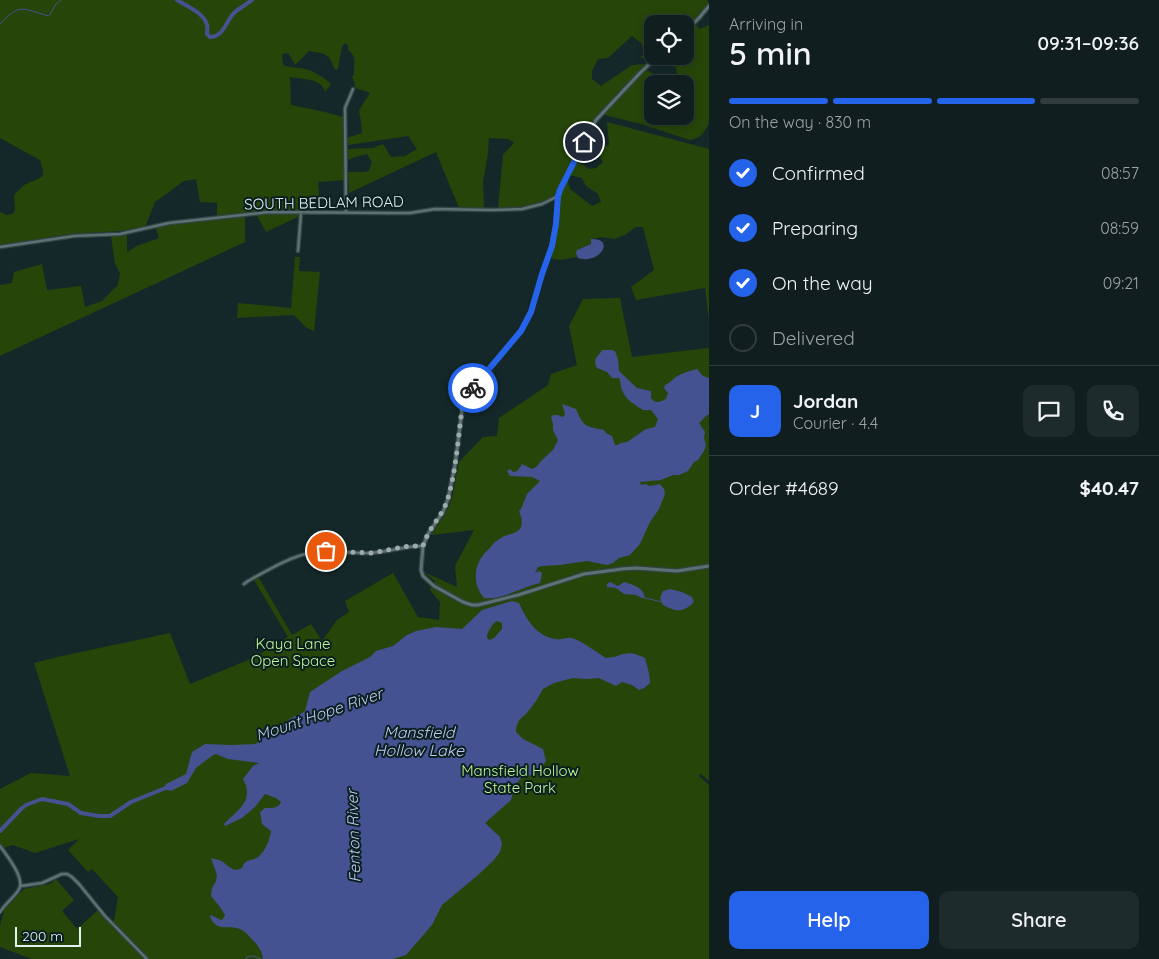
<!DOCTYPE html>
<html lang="en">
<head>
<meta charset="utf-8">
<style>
  body { margin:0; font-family:Quicksand,sans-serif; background:#1e2b2c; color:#f1f3f6; height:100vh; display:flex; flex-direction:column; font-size:19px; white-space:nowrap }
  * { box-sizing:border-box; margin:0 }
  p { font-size:16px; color:#9ca2a4 }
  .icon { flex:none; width:28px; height:28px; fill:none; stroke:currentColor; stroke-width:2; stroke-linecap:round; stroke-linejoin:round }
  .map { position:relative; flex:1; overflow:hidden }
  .panel { display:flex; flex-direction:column; background:#101e1f; width:450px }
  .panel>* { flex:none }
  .buttons { position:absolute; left:644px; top:15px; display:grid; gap:10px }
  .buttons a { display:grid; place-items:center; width:50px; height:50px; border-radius:10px; background:#101e1f; box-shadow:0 2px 8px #0003,0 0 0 1px #303c3d; font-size:25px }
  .scale { position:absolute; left:15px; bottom:12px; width:66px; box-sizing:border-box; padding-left:5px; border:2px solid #e6f1f2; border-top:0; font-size:14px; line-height:18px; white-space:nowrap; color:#e6f1f2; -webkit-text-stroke:4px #0b1e20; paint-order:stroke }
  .pin { position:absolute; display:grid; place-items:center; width:42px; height:42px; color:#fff; margin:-21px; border:2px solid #fff; border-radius:50%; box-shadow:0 1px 5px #0007 }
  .courier { position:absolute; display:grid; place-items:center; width:50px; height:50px; margin:-25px; border:4px solid #2563eb; border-radius:50%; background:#fff; color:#222; box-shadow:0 1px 6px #0007 }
  .headline em { font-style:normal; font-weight:600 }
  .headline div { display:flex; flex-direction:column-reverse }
  .headline { display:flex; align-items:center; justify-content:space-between; height:85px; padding:0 20px }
  h1 { font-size:32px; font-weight:600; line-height:38px }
  .bar { display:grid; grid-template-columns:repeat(4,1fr); gap:8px 5px; align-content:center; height:60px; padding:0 20px }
  .bar i { height:6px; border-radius:4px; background:#303c3d }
  .bar .on { background:#2563eb }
  .bar p { grid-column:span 4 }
  .line { display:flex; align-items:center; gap:12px; padding:0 20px; border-top:1px solid #303c3d }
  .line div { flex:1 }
  .round { display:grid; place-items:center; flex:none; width:52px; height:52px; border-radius:10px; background:#1e2b2c }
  ol { padding:0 20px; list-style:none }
  li { display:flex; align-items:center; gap:15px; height:55px }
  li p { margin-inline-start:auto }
  li .icon { padding:5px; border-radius:50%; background:#2563eb; color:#fff; stroke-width:4 }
  li:last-child { color:#9ca2a4 }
  li i { width:28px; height:28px; border:2px solid #303c3d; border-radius:50% }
  .action { display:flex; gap:10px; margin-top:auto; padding:10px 20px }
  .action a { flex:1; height:58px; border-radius:10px; background:#2563eb; color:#fff; font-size:20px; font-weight:600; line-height:58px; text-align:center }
  .action a+a { background:#1e2b2c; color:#f1f3f6 }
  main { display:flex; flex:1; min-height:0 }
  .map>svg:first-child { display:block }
  .green { fill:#264509; fill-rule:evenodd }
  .water { fill:#445291; fill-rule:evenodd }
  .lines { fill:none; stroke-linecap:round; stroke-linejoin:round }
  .stream { stroke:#445291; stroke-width:1 }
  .river { stroke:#445291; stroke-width:4 }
  .minor-casing { stroke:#334243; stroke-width:5 }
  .tertiary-casing { stroke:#334243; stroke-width:5.5 }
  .minor { stroke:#5c7173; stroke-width:2.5 }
  .tertiary { stroke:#5c7173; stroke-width:3 }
  .done { stroke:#9dabac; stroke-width:5; stroke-dasharray:0 9 }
  .route { stroke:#2563eb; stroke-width:6 }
  .labels { text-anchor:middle; stroke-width:4; stroke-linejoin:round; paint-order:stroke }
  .street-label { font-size:15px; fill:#e6f1f2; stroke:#0b1e20 }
  .park-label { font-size:15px; fill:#bdf597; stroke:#0b1e20 }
  .water-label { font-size:16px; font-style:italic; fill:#bfcaef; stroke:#0b1e20 }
</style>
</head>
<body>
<main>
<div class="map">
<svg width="709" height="959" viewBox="0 0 709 959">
  <rect width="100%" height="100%" fill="#152829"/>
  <path class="green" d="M0 0H707L709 4 685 30V24H652V56H656L649 62 646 59 640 57 644 55 642 44 632 36 608 58 598 59 592 71V79L601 86 632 65 647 64 598 114 554 196 538 203 521 207 498 208 503 155C507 149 510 149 514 142L508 139 489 138 488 153 483 182 484 208H459L436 152 349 193 348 172H364L369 171 372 162 367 154 355 157 348 160V149L373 148 383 144 391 157 405 156 417 149 408 136 348 145 347 138 362 133 361 122 359 111 361 107 370 93 356 88 352 76 354 75C353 64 358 57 348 50V46L345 43 342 46 338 69 336 70 334 68C329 52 324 54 309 51L295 65 289 54 285 53 282 55 283 65C289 67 293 67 299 68 312 69 322 76 331 84L325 92C322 78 301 79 290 77L291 105 325 112 343 117 345 180 318 182 320 206 310 211 268 210 217 216V203L200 202 196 179 184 181 155 202 145 227 120 231 71 234 0 245V212L7 215 14 213 15 208 14 195 24 185 40 178 43 175V170L40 160 0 138Z
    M695 24 700 29 709 25V123C704 133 701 138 690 140L641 124 605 115 606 110 646 70C658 75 666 86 677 74L676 67 668 64 649 66 660 56H685V34ZM652 84H685V116H652Z
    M607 122 709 149V321L705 288 636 300 631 287 654 270 643 227H635L625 235 614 239 602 237 591 239V244L579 249 576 254 577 257 560 260 553 259 551 256C553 248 555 240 556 233 559 212 557 198 567 179L570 189 592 206 601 202 598 194 586 186 582 178 569 175 576 162 584 165 589 169 596 168 603 162 599 155C590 157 589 160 578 159L595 126 593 146 601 148 609 145Z
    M256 214H300V216L266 232Z
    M245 215V242L0 356V285L12 283 14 272 42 264 47 290 81 286 85 307 102 301 118 285 120 273 115 264 111 236 127 233V252L137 246 159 238 156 228 171 224Z
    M295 257H300L299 271 320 272 314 331 307 328 294 315 237 318 238 303 291 308Z
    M620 298 632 357 709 348V781L700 773 699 776 709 785V959H32L0 947V925L5 909 24 889 50 884 56 879 74 900 62 911 77 929 98 910 110 924 114 921 118 897 92 869 88 872 68 850 79 839 35 853 13 845 0 849V789L31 773 70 776 34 663 62 656 170 633 190 684 253 658 288 637 254 580 259 578 292 635 311 624 322 641 337 620 349 612 345 601 393 573 418 617 439 620 440 602 430 590 431 587 435 589V581L424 572 457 587 455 566 474 530 431 535 444 516 450 504 453 493 459 462 483 437 497 436 499 418 548 385 551 374 577 365 569 326 583 299Z"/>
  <path class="water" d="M591 239C616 238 600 265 578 258L576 254 577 250 591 244Z
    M602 350H612L615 351 618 359 619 371 637 388 651 391V398C655 404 661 402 666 399L668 393 664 388 665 385C670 383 672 380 676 377 682 373 690 371 697 369L703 376 709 378V414L706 416 699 423 705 432 704 438 706 445 704 451 698 460 694 462 688 471 679 475H673L661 480 640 482 641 485 645 484 650 486 660 484 664 489 665 494 659 509 650 522 640 544 630 555 619 558 613 563 607 565 587 561 560 565 542 566 538 567 535 573 539 571 542 573 540 583C521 587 504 600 484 598 471 583 474 561 489 549 491 547 492 545 494 543 496 541 501 538 504 536 510 534 518 533 521 527 523 521 521 516 519 511L521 509 527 494 540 481 532 477 510 476 507 471 510 469 513 472C518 472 520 467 522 464L532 469 536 467 542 460 553 450 558 440 553 430V424L551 417 553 415H558L562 417 564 416 565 414 562 404 576 409C584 428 586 426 604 430L606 433 612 436 615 445H617L621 443 627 442 646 429 655 427 658 419 651 410H643C635 405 626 400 622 390 620 385 621 382 619 378H612L607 372 597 368C592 357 598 358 602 350Z
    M610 582 618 586 624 582C634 585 643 587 645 598H642L636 595 624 594 616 588 607 587V584Z
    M670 589 682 592 692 597 694 602C683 613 676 612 663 605L660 598 663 591Z
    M512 601 519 603C526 619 537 637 556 639 562 640 567 637 572 638 582 641 596 652 606 658 624 657 624 648 645 658 647 666 650 674 650 683L644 688 639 690 632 685 622 682 616 686 599 678 587 679 573 678 554 683 543 689 536 701 526 714 519 720 516 728V732L523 739 543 749 546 761 541 768 529 776 521 778 515 785 511 800 485 823 500 837 502 844 500 852 493 861 478 875 442 905 432 925 406 955 393 959H263C262 948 255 943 248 935 246 933 244 931 242 930 229 923 218 934 210 917L211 915 221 920 223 919 225 915 220 907 211 896 212 888 216 881 217 875 211 858C213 859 216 859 219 860 228 863 231 874 242 868 245 858 251 862 258 857 265 852 270 839 271 831L262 824 260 812 265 808C271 808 278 809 281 802L276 798 265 794 255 807 242 818 225 826 224 824C238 810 255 800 243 779L253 766 259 763 228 759 216 754 213 755 196 768 187 783 171 791 164 789 166 784 186 774 192 752 205 744 231 745 256 744 264 736 272 737C278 731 282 724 290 719 294 716 300 715 305 711L310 692 342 671 370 657 376 651 393 646 407 635 416 631 436 627 462 629 482 610ZM497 621 502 623V629L494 638 489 640 487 638C487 632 492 624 497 621Z"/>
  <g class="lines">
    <path class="stream" d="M0 24C21 2 22 9 49 16L56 4 61 0
      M645 598 662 602
      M245 959C250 954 255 956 261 959"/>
    <path class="river" d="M177 0C187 6 204 13 207 25 208 28 207 31 207 34L210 37C224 37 226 20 235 12 240 8 247 4 252 0
      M0 831 21 809 26 805 42 799 68 804 81 813 99 816H110L131 802 168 787"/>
    <g class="minor-casing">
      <path id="minor" d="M346 213 345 108 353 89
        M0 247 74 236 120 234 169 223 269 212 389 213H410L435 209 492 210 522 209 542 204 558 196
        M298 251 301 213
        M244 584 248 581C272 568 298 551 327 551 341 551 355 554 369 553 388 552 405 546 423 546
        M0 846C7 856 27 880 18 891 13 898 5 904 0 912
        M21 886 42 883 62 874H67L72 877 79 884 105 916 147 959"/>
    </g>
    <g class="tertiary-casing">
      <path id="tertiary" d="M685 32 699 18 709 6
        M658 56 640 73 596 120 559 190 558 196 556 224 551 250 542 275 531 312 521 331 468 394 463 403 455 465 448 499 443 512 428 534 423 546 421 570 423 576 434 586 463 602 472 605H478L518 595 584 574 622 569 636 568 677 571 709 566"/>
    </g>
    <use href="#minor" class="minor"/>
    <use href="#tertiary" class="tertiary"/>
  </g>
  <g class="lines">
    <path class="done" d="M326 551 371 553 409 546H423C428 528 443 516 448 498 457 467 458 434 463 403L468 394 473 388"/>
    <path class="route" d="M473 388 521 331 531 312 542 274 552 246 556 224 558 196 560 190 584 142"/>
  </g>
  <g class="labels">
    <g class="street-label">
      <text transform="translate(324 203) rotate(-1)" y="5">SOUTH BEDLAM ROAD</text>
    </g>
    <g class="park-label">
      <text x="293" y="649">Kaya Lane<tspan x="293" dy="17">Open Space</tspan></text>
      <text x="520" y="776">Mansfield Hollow<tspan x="520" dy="17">State Park</tspan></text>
    </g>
    <g class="water-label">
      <text transform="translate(319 714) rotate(-19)" y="6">Mount Hope River</text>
      <text x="419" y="738">Mansfield<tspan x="419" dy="18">Hollow Lake</tspan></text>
      <text transform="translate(353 836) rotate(-92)" y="6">Fenton River</text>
    </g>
  </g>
</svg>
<div class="buttons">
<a><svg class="icon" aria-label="locate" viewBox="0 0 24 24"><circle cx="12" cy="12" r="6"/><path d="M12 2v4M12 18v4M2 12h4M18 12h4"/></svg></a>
<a><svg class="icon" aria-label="layers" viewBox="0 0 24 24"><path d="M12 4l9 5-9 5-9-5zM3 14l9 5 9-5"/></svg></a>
</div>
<div class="scale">200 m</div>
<div class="pin" style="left:326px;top:551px;background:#ea580c"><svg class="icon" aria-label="bag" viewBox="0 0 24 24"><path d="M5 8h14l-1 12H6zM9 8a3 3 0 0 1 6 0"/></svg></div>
<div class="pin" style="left:584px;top:142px;background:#1f2937"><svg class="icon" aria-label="home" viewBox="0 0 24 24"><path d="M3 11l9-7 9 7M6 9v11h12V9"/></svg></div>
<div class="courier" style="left:473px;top:388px"><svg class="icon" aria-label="bike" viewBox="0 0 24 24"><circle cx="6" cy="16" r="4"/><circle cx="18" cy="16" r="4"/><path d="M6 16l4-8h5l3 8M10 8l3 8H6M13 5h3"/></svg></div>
</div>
<section class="panel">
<div class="headline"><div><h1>5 min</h1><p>Arriving in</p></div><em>09:31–09:36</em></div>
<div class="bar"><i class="on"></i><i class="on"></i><i class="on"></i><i></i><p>On the way · 830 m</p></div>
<ol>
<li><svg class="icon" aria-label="check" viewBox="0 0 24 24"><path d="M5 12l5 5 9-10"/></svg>Confirmed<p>08:57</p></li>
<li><svg class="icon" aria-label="check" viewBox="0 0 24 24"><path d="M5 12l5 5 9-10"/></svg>Preparing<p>08:59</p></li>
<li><svg class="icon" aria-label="check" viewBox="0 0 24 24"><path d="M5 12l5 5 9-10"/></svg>On the way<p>09:21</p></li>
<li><i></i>Delivered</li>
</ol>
<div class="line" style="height:90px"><b class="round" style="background:#2563eb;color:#fff">J</b><div><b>Jordan</b><p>Courier · 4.4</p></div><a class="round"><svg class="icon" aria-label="chat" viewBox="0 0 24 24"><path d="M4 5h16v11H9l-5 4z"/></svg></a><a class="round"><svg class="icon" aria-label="phone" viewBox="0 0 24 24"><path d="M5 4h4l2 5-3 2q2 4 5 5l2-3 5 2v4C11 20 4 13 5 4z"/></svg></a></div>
<div class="line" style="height:65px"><div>Order #4689</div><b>$40.47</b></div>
<div class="action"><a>Help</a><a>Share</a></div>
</section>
</main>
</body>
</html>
